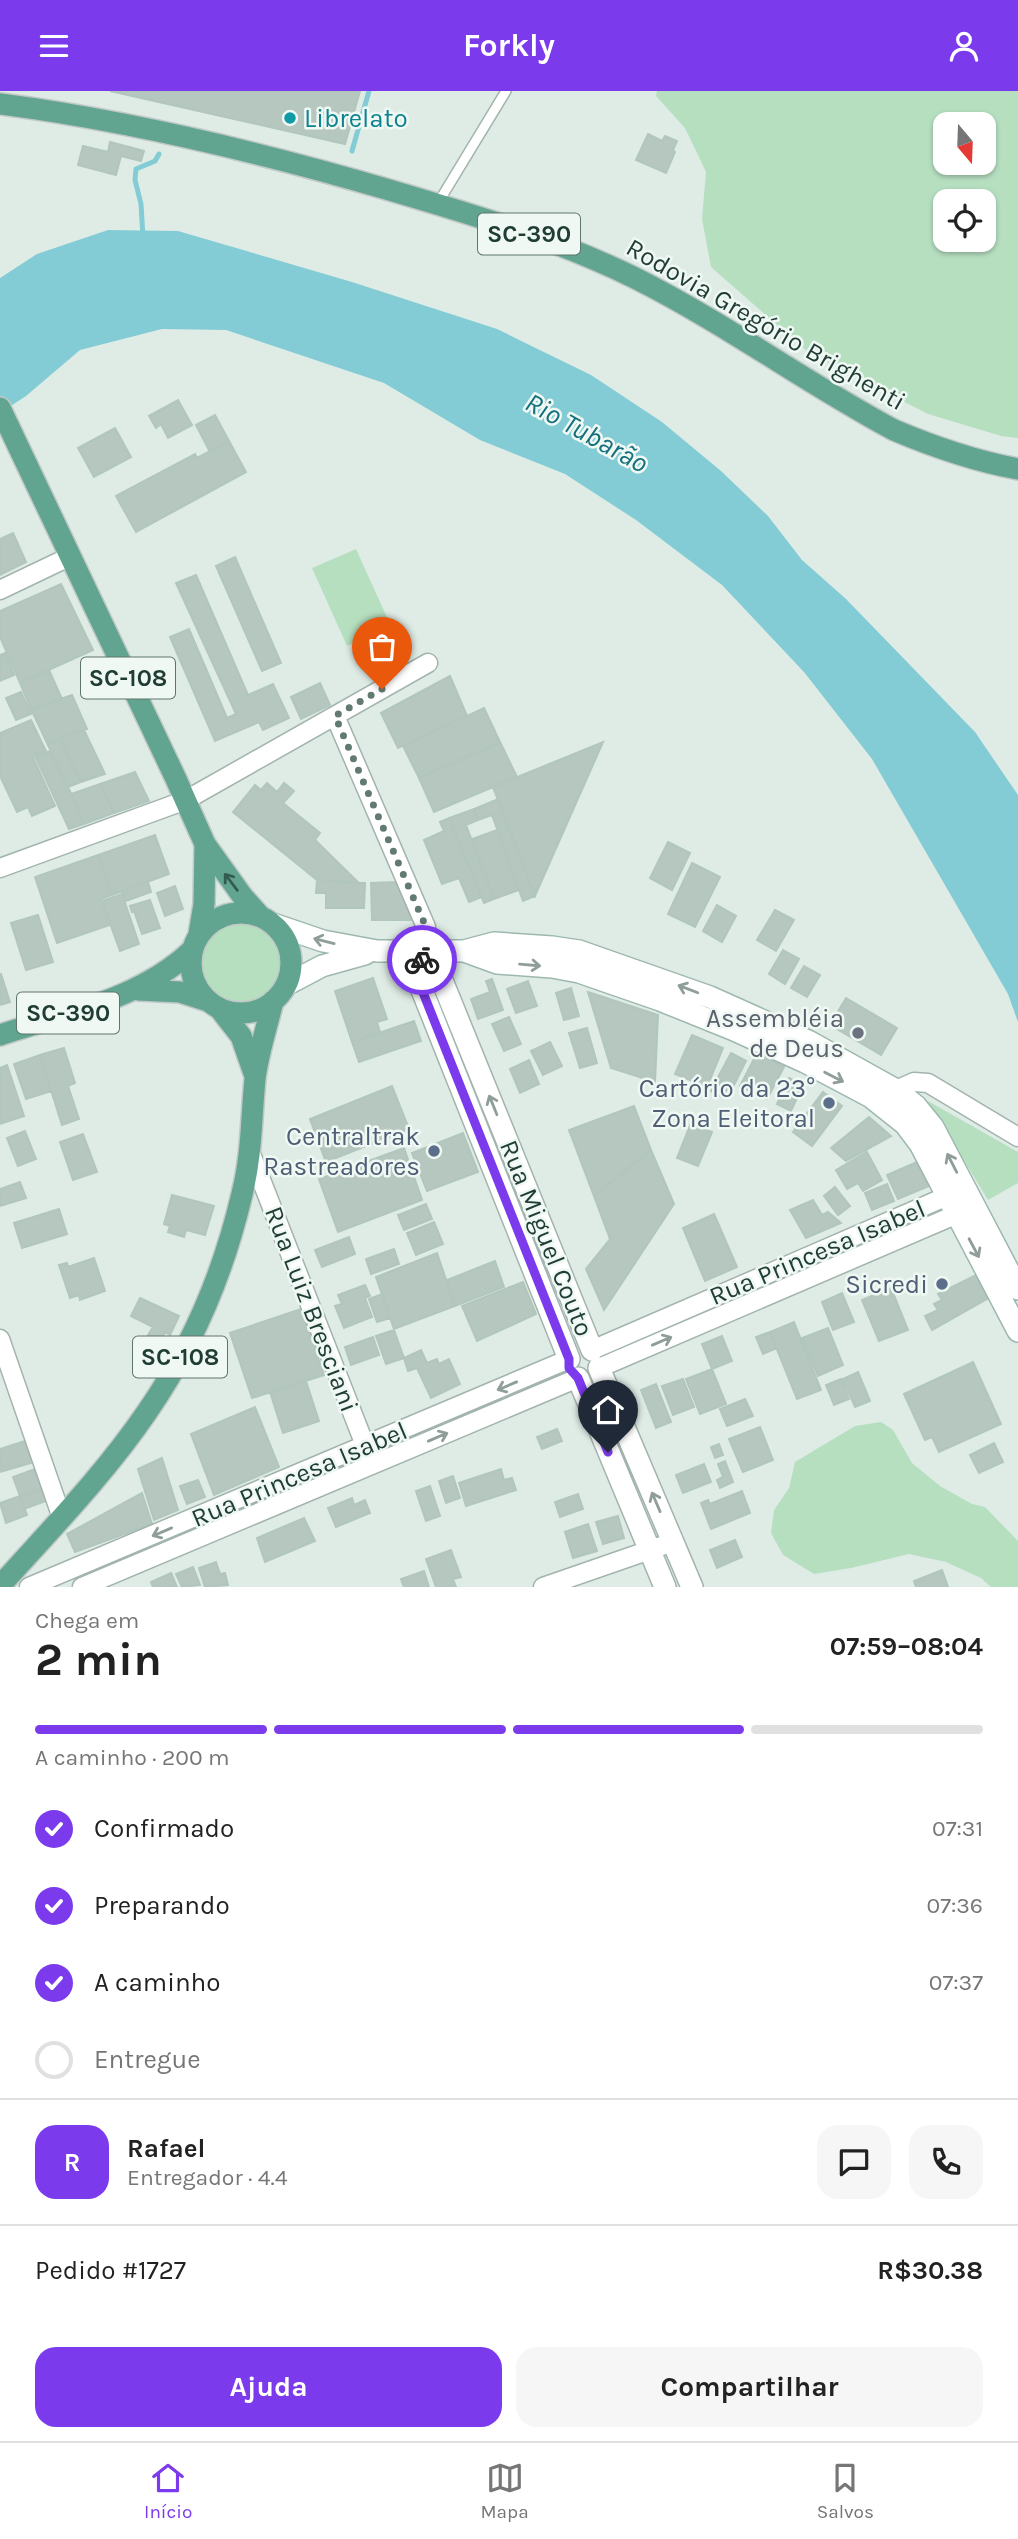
<!DOCTYPE html>
<html lang="pt">
<head>
<meta charset="utf-8">
<style>
  body { margin:0; font-family:Karla,sans-serif; background:#f6f6f6; color:#222; height:100vh; display:flex; flex-direction:column; font-size:26px; white-space:nowrap }
  * { box-sizing:border-box; margin:0 }
  p { font-size:23px; color:#767676 }
  .icon { flex:none; width:38px; height:38px; fill:none; stroke:currentColor; stroke-width:2; stroke-linecap:round; stroke-linejoin:round }
  .map { position:relative; height:1496px; overflow:hidden }
  .side { display:flex; flex-direction:column; background:#fff; flex:1 }
  .side>* { flex:none }
  .needle { width:46px; rotate:161deg }
  .buttons { position:absolute; left:933px; top:21px; display:grid; gap:14px }
  .buttons a { display:grid; place-items:center; width:63px; height:63px; border-radius:14px; background:#fff; box-shadow:0 2px 5px #0004; font-size:35px }
  .pin { position:absolute; display:grid; place-items:center; width:60px; height:60px; color:#fff; margin:-72px -30px; border-radius:50% 50% 50% 0; rotate:-45deg; box-shadow:0 0 7px #0007 }
  .pin .icon { rotate:45deg }
  .courier { position:absolute; display:grid; place-items:center; width:70px; height:70px; margin:-35px; border:5px solid #7c3aed; border-radius:50%; background:#fff; color:#222; box-shadow:0 2px 9px #0007 }
  .head em { font-style:normal; font-weight:700 }
  .head div { display:flex; flex-direction:column-reverse }
  .head { display:flex; align-items:center; justify-content:space-between; height:119px; padding:0 35px }
  h1 { font-size:46px; font-weight:700; line-height:52px }
  .bar { display:grid; grid-template-columns:repeat(4,1fr); gap:10px 7px; align-content:center; height:84px; padding:0 35px }
  .bar i { height:9px; border-radius:5px; background:#e0e0e0 }
  .bar .on { background:#7c3aed }
  .bar p { grid-column:span 4 }
  .line { display:flex; align-items:center; gap:18px; padding:0 35px; border-top:2px solid #e0e0e0 }
  .line div { flex:1 }
  .round { display:grid; place-items:center; flex:none; width:74px; height:74px; border-radius:21px; background:#f6f6f6 }
  ol { padding:0 35px; list-style:none }
  li { display:flex; align-items:center; gap:21px; height:77px }
  li p { margin-inline-start:auto }
  li .icon { padding:7px; border-radius:50%; background:#7c3aed; color:#fff; stroke-width:4 }
  li:last-child { color:#767676 }
  li i { width:38px; height:38px; border:4px solid #e0e0e0; border-radius:50% }
  .primary-button { display:flex; gap:14px; margin-top:auto; padding:14px 35px }
  .primary-button a { flex:1; height:80px; border-radius:21px; background:#7c3aed; color:#fff; font-size:28px; font-weight:700; line-height:80px; text-align:center }
  .primary-button a+a { background:#f6f6f6; color:#222 }
  header { display:flex; justify-content:space-between; align-items:center; height:91px; padding:0 35px; background:#7c3aed; color:#fff; font-size:32px; font-weight:700 }
  .tabs { display:flex; justify-content:space-around; align-items:center; height:98px; border-top:2px solid #e0e0e0; background:#fff; font-size:19px; color:#767676 }
  .tabs a { display:grid; justify-items:center; gap:4px }
  .tabs .on { color:#7c3aed }
  .map>svg:first-child { display:block }
  .green { fill:#b6dfc0; fill-rule:evenodd }
  .water { fill:#83ccd5 }
  .lines { fill:none; stroke-linecap:round; stroke-linejoin:round }
  .stream { stroke:#83ccd5; stroke-width:5 }
  .building { fill:#b5c7bf; stroke:#b1c6bd; stroke-width:2 }
  .service-casing { stroke:#a2b4ad; stroke-width:12 }
  .minor-casing { stroke:#a2b4ad; stroke-width:21 }
  .tertiary-casing { stroke:#a2b4ad; stroke-width:24 }
  .secondary-casing { stroke:#9db8ae; stroke-width:24 }
  .primary-casing { stroke:#c0c9c6; stroke-width:24 }
  .service { stroke:#fff; stroke-width:9 }
  .minor { stroke:#fff; stroke-width:18 }
  .tertiary { stroke:#fff; stroke-width:21 }
  .secondary { stroke:#fff; stroke-width:21 }
  .primary { stroke:#61a591; stroke-width:21 }
  .oneway { stroke:#335c50 }
  .oneway2 { stroke:#8f9e9a }
  .done { stroke:#627a72; stroke-width:7; stroke-dasharray:0 12.6 }
  .route { stroke:#7c3aed; stroke-width:9 }
  .culture-dot { fill:#0f9aa8; stroke:#f0f8f4; stroke-width:2.5 }
  .worship-dot { fill:#6b7280; stroke:#f0f8f4; stroke-width:2.5 }
  .service-dot { fill:#5c6f8a; stroke:#f0f8f4; stroke-width:2.5 }
  .labels { text-anchor:middle; stroke-width:5; stroke-linejoin:round; paint-order:stroke }
  .shield { fill:#f0f8f4; stroke:#5e756e; stroke-width:2 }
  .shield-label { font-size:24px; font-weight:bold; fill:#1f3d34 }
  .culture-label { font-size:26px; fill:#0d838f; stroke:#f0f8f4; text-anchor:start }
  .street-label { font-size:26px; fill:#1f3d34; stroke:#f0f8f4 }
  .worship-label { font-size:26px; fill:#5b616d; stroke:#f0f8f4; text-anchor:end }
  .service-label { font-size:26px; fill:#4e5e75; stroke:#f0f8f4; text-anchor:end }
  .water-label { font-size:28px; font-style:italic; fill:#15707d; stroke:#f0f8f4 }
</style>
</head>
<body>
<header><svg class="icon" aria-label="menu" viewBox="0 0 24 24"><path d="M4 6h16M4 12h16M4 18h16"/></svg>Forkly<svg class="icon" aria-label="person" viewBox="0 0 24 24"><circle cx="12" cy="8" r="4"/><path d="M4 21q1-7 8-7t8 7"/></svg></header>
<div class="map">
<svg width="1018" height="1496" viewBox="0 0 1018 1496">
  <rect width="100%" height="100%" fill="#dfece6"/>
  <path class="green" d="M657 0H1018V347L1001 345 928 323 809 262 711 176 702 128 706 81 685 37 656 5ZM984 33V72H945V33ZM984 110V149H945V110Z
    M356 458 391 535 347 555 312 477Z
    M200 871a42 42 0 1 1 84 0a42 42 0 1 1-84 0Z
    M928 1010 1018 1061V1092L988 1109Z
    M881 1331 893 1339 912 1372 940 1395 972 1413 985 1416 1018 1450V1496H991L981 1487 946 1471 909 1463 851 1477 814 1483 783 1464 771 1442 774 1419 789 1397 795 1371 855 1335Z"/>
  <path class="water" d="M108 139 178 140 352 191 497 238 591 284 662 331 721 380 768 425 802 469 846 508 975 641 1018 704V931L1008 903 872 668 804 581 722 494 636 429 565 383 480 349 384 292 226 239 162 238 80 259 26 305 0 322V187L37 163Z"/>
  <g class="lines">
    <path class="stream" d="M352 60 369 0
      M143 147 141 113 135 89 136 78 155 70 159 63"/>
  </g>
  <path class="building" d="M110 0H360L345 53Z
    M648 43 662 50 665 45 677 50 673 59 675 61 666 82 636 69Z
    M110 51 144 60 141 70 121 65 116 84 78 74 83 55 108 61Z
    M178 309 192 334 168 347 161 333 156 337 149 325Z
    M215 324 229 350 210 361 196 334Z
    M115 337 131 366 94 386 78 357Z
    M229 350 246 381 136 441 116 405 195 363 197 367Z
    M13 442 26 471 0 484V448Z
    M235 466 281 572 262 580 216 475Z
    M196 484 248 604 273 593 289 627 263 639 259 631 215 650 170 546 189 538 227 627 236 623 176 492Z
    M61 493 93 559 20 592 0 546V520Z
    M5 562 14 584 0 590V564Z
    M49 579 62 608 31 618 20 592Z
    M450 585 467 625 398 657 381 622Z
    M320 592 330 614 301 628 291 606Z
    M21 601 31 623 16 629 6 607Z
    M72 604 87 638 47 652 31 618Z
    M484 617 500 651 419 687 403 655Z
    M31 629 46 660 32 664 55 715 32 725 28 716 17 721 0 685V642Z
    M84 639 105 683 81 691 60 647Z
    M60 647 81 691 68 696 47 652Z
    M500 651 517 686 434 721 419 687Z
    M603 651 535 805 493 696Z
    M50 660 68 696 84 733 69 738 35 665Z
    M135 681 149 710 114 722 100 693Z
    M267 692 277 701 284 692 294 700 283 712 320 742 315 749 359 792 317 789 233 721 255 694 261 699Z
    M100 693 114 722 84 733 71 703Z
    M498 708 535 805 523 810 492 724 478 729 474 718Z
    M474 718 478 729 466 734 494 808 484 812 449 727Z
    M449 727 482 806 469 811 459 787 442 793 424 749 444 740 440 731Z
    M497 739 519 799 494 808 472 748Z
    M155 744 169 783 112 804 98 764Z
    M668 751 690 762 672 799 650 787Z
    M98 764 112 804 101 808 110 834 57 852 35 786Z
    M692 772 720 786 695 836 668 823Z
    M317 789 365 792 364 817H326V802H316Z
    M148 791 151 801 126 810 122 800Z
    M397 791 413 829H372L371 792Z
    M175 795 183 818 165 825 157 802Z
    M122 803 139 853 120 860 102 810Z
    M150 809 160 837 142 843 134 820 132 821 130 815Z
    M717 814 736 825 722 851 703 840Z
    M775 819 794 829 776 860 757 849Z
    M38 824 53 871 26 879 11 832Z
    M783 859 799 868 785 893 769 883Z
    M804 875 820 884 807 906 791 897Z
    M1 883 10 911 0 914V884Z
    M373 887 387 928 377 931 380 941 352 951 335 900Z
    M492 888 503 919 478 928 471 908 490 901 486 890Z
    M528 890 537 915 516 922 507 898Z
    M571 897 579 925 564 929 556 902Z
    M588 901 658 924 655 991 611 977Z
    M846 907 897 937 881 964 830 934Z
    M509 926 521 953 504 960 492 933Z
    M414 930 421 950 359 971 352 951Z
    M587 937 597 972 580 977 569 942Z
    M692 944 723 957 707 996 675 983Z
    M550 951 562 975 543 984 531 960Z
    M64 957 75 992 68 995 79 1028 62 1034 40 964Z
    M731 962 746 970 733 996 717 988Z
    M757 962 784 976 767 1008 740 995Z
    M40 964 51 1000 26 1008 14 973Z
    M529 969 539 993 520 1002 510 978Z
    M7 974 24 1025 0 1033V977Z
    M789 987 803 994 791 1020 777 1013Z
    M717 988 729 994 723 1006 711 1000Z
    M392 995 409 1038 326 1071 310 1028Z
    M823 1001 842 1015 812 1055 793 1041Z
    M634 1015 651 1059 594 1105 569 1039Z
    M869 1026 891 1045 846 1070 831 1057Z
    M691 1032 712 1041 698 1075 677 1067Z
    M25 1040 36 1068 18 1075 7 1047Z
    M463 1042 478 1081 427 1100 412 1062Z
    M83 1043 97 1081 73 1089 60 1051Z
    M404 1057 422 1109 338 1141 319 1088Z
    M651 1059 674 1113 604 1219 586 1178 610 1148 594 1105Z
    M867 1061 882 1089 863 1100 858 1092 847 1098 836 1079Z
    M917 1071 929 1095 898 1108 887 1084Z
    M20 1091 26 1107 0 1115V1098Z
    M887 1093 894 1110 872 1119 865 1102Z
    M835 1096 850 1115 838 1124 824 1105Z
    M172 1104 214 1115 205 1144 186 1139 184 1146 168 1141 170 1135 164 1133Z
    M813 1109 822 1124 828 1121 841 1132 806 1147 790 1119Z
    M426 1113 432 1128 404 1139 398 1124Z
    M59 1118 67 1143 22 1157 14 1132Z
    M714 1123 737 1176 705 1190 683 1137Z
    M434 1131 443 1153 416 1164 407 1142Z
    M349 1146 355 1163 322 1176 315 1159Z
    M394 1158 399 1173 371 1183 366 1168Z
    M437 1162 455 1215 394 1238 376 1186Z
    M94 1167 105 1200 80 1209 79 1204 70 1207 59 1174 67 1172 68 1176Z
    M495 1170 504 1196 455 1215 447 1189Z
    M980 1182 992 1205 932 1239 925 1225 938 1219 934 1213 942 1209 938 1203Z
    M523 1191 536 1223 477 1250 462 1215Z
    M365 1194 370 1205 365 1207 372 1226 344 1237 335 1215 342 1213 338 1204Z
    M891 1197 908 1239 879 1250 862 1209Z
    M842 1202 854 1231 833 1239 822 1211Z
    M382 1203 390 1227 377 1231 369 1208Z
    M140 1207 179 1225 170 1244 165 1241 161 1250 148 1244 153 1236 131 1225Z
    M301 1218 324 1284 252 1307 230 1242Z
    M794 1231 821 1299 797 1308 770 1241Z
    M828 1237 843 1274 818 1285 802 1247Z
    M394 1239 404 1267 386 1273 376 1245Z
    M770 1241 777 1257 763 1263 756 1246Z
    M722 1245 732 1270 712 1278 702 1253Z
    M373 1246 379 1264 351 1274 345 1256Z
    M421 1259 427 1272 437 1268 439 1273 449 1268 460 1293 431 1307 417 1277 408 1280 404 1267Z
    M973 1271 1001 1333 939 1361 932 1346 925 1349 904 1303Z
    M712 1278 726 1313 700 1323 686 1288Z
    M858 1281 870 1310 855 1316 843 1288Z
    M683 1288 694 1316 673 1324 662 1295Z
    M841 1288 849 1308 834 1314 826 1294Z
    M306 1290 319 1330 283 1342 270 1301Z
    M656 1293 671 1331 656 1337 641 1299Z
    M745 1308 753 1325 727 1335 720 1318Z
    M255 1316 279 1376 214 1404 191 1343Z
    M760 1336 773 1369 743 1381 729 1348Z
    M557 1338 562 1350 542 1358 537 1346Z
    M28 1349 34 1371 0 1381V1358Z
    M994 1352 1003 1371 979 1382 970 1364Z
    M719 1353 723 1364 715 1367 711 1356Z
    M162 1367 178 1419 154 1429 138 1378Z
    M725 1370 733 1391 720 1397 717 1389 723 1386 718 1373Z
    M704 1373 711 1391 683 1402 676 1384Z
    M35 1378 42 1398 20 1405 13 1386Z
    M501 1378 504 1389 512 1387 516 1399 466 1415 459 1392Z
    M453 1385 460 1407 446 1412 439 1390Z
    M198 1389 205 1406 187 1413 180 1395Z
    M430 1395 440 1425 426 1430 416 1400Z
    M42 1398 46 1410 24 1418 20 1405Z
    M742 1400 750 1422 711 1438 701 1412 708 1409 710 1413Z
    M142 1402 152 1433 75 1461 67 1443Z
    M578 1403 583 1418 560 1426 555 1411Z
    M20 1405 27 1424 6 1432 0 1412Z
    M352 1407 354 1414 365 1409 370 1422 336 1436 328 1417Z
    M618 1425 624 1447 603 1453 596 1431Z
    M304 1427 315 1450 265 1471 257 1447Z
    M588 1433 597 1460 573 1467 565 1441Z
    M735 1449 742 1466 717 1477 710 1459Z
    M451 1459 461 1486 453 1488 456 1496H436L426 1468Z
    M216 1471 220 1483 225 1482 228 1494 205 1496 199 1477Z
    M193 1476 200 1494 182 1496 176 1483Z
    M942 1479 948 1496H916L914 1490Z
    M424 1480 429 1496H404L401 1488Z
    M171 1482 177 1496H153L151 1491Z"/>
  <g class="lines">
    <g class="service-casing">
      <path id="service" d="M438 112 506 0"/>
    </g>
    <g class="minor-casing">
      <path id="minor" d="M0 499 71 465
        M335 625 426 836 423 860
        M0 777 186 709 428 572
        M896 999 914 991 928 992 1018 1046
        M251 1063 370 1367
        M0 1248 62 1427
        M592 1259 959 1100
        M599 1277 969 1118
        M29 1496 569 1268
        M82 1496 578 1287
        M543 1496 673 1451"/>
    </g>
    <g class="tertiary-casing">
      <path id="tertiary" d="M423 860 418 889 569 1268
        M423 860 439 882 592 1259
        M599 1277 692 1496
        M578 1287 665 1496"/>
    </g>
    <g class="secondary-casing">
      <path id="secondary" d="M273 833 323 850 377 860H464L494 852 552 856 579 860 710 906 808 950 896 999 916 1015 933 1036 1018 1198
        M464 860 497 872 552 876 579 881 660 909 732 938 805 971 871 1006 905 1033 920 1053 1018 1240
        M286 894 322 875 365 863"/>
    </g>
    <g class="primary-casing">
      <path id="primary" d="M0 13C132 30 259 61 386 98 471 123 556 148 635 187 725 232 806 292 894 339 934 356 975 370 1018 378
        M0 317 176 688 205 753 243 806 261 826
        M191 872a50 50 0 1 1 100 0a50 50 0 1 1-100 0Z
        M199 843 204 813 205 753
        M138 899 180 901 208 910
        M219 917 241 945 255 985
        M0 944C66 922 141 908 192 859
        M0 1495C51 1438 104 1384 147 1321 192 1256 224 1180 242 1103 252 1063 251 1029 255 988 258 962 267 936 273 910"/>
    </g>
    <use href="#service" class="service"/>
    <use href="#minor" class="minor"/>
    <use href="#tertiary" class="tertiary"/>
    <use href="#secondary" class="secondary"/>
    <use href="#primary" class="primary"/>
  </g>
  <defs><path id="oneway-shaft" d="M-6 0H5M1.5-3L5.5 0L1.5 3" fill="none" stroke-width="1.6" stroke-linecap="round" stroke-linejoin="round" transform="scale(1.75)"/></defs>
  <use class="oneway" href="#oneway-shaft" transform="translate(231 791) rotate(-127)"/>
  <g class="oneway2">
    <use href="#oneway-shaft" transform="translate(324 850) rotate(-166)"/>
    <use href="#oneway-shaft" transform="translate(530 874) rotate(5)"/>
    <use href="#oneway-shaft" transform="translate(688 898) rotate(-159)"/>
    <use href="#oneway-shaft" transform="translate(834 986) rotate(27)"/>
    <use href="#oneway-shaft" transform="translate(493 1014) rotate(-112)"/>
    <use href="#oneway-shaft" transform="translate(952 1072) rotate(-117)"/>
    <use href="#oneway-shaft" transform="translate(974 1157) rotate(62)"/>
    <use href="#oneway-shaft" transform="translate(662 1250) rotate(-23)"/>
    <use href="#oneway-shaft" transform="translate(507 1295) rotate(157)"/>
    <use href="#oneway-shaft" transform="translate(438 1346) rotate(-23)"/>
    <use href="#oneway-shaft" transform="translate(656 1411) rotate(-113)"/>
    <use href="#oneway-shaft" transform="translate(162 1441) rotate(157)"/>
  </g>
  <g class="lines">
    <path class="done" d="M382 598 335 625 426 836 422 869"/>
    <path class="route" d="M422 869 418 889 569 1268V1277L578 1287 608 1361"/>
  </g>
  <circle class="culture-dot" cx="290" cy="27" r="7"/>
  <circle class="worship-dot" cx="858" cy="942" r="7"/>
  <g class="service-dot">
    <circle cx="829" cy="1012" r="7"/>
    <circle cx="434" cy="1060" r="7"/>
    <circle cx="942" cy="1193" r="7"/>
  </g>
  <g class="labels">
    <g class="shield">
      <rect x="478" y="122.5" width="102" height="41" rx="5"/>
      <rect x="81" y="566.5" width="94" height="41" rx="5"/>
      <rect x="17" y="901.5" width="102" height="41" rx="5"/>
      <rect x="133" y="1245.5" width="94" height="41" rx="5"/>
    </g>
    <g class="shield-label">
      <text x="529" y="151">SC-390</text>
      <text x="128" y="595">SC-108</text>
      <text x="68" y="930">SC-390</text>
      <text x="180" y="1274">SC-108</text>
    </g>
    <g class="culture-label">
      <text x="304" y="36">Librelato</text>
    </g>
    <g class="street-label">
      <text transform="translate(766 233) rotate(30)" y="9">Rodovia Gregório Brighenti</text>
      <text transform="translate(547 1147) rotate(68)" y="9">Rua Miguel Couto</text>
      <text transform="translate(817 1161) rotate(-23)" y="9">Rua Princesa Isabel</text>
      <text transform="translate(312 1218) rotate(69)" y="9">Rua Luiz Bresciani</text>
      <text transform="translate(299 1383) rotate(-23)" y="9">Rua Princesa Isabel</text>
    </g>
    <g class="worship-label">
      <text x="844" y="936">Assembléia<tspan x="844" dy="30">de Deus</tspan></text>
    </g>
    <g class="service-label">
      <text x="815" y="1006">Cartório da 23°<tspan x="815" dy="30">Zona Eleitoral</tspan></text>
      <text x="420" y="1054">Centraltrak<tspan x="420" dy="30">Rastreadores</tspan></text>
      <text x="928" y="1202">Sicredi</text>
    </g>
    <g class="water-label">
      <text transform="translate(587 341) rotate(29)" y="10">Rio Tubarão</text>
    </g>
  </g>
</svg>
<div class="buttons">
<a><svg class="needle" viewBox="-14 -14 28 28"><path d="M0-13l5 13h-10z" fill="#e53935"/><path d="M0 13l5-13h-10z" fill="#767676"/></svg></a>
<a><svg class="icon" aria-label="locate" viewBox="0 0 24 24"><circle cx="12" cy="12" r="6"/><path d="M12 2v4M12 18v4M2 12h4M18 12h4"/></svg></a>
</div>
<div class="pin" style="left:382px;top:598px;background:#ea580c"><svg class="icon" aria-label="bag" viewBox="0 0 24 24"><path d="M5 8h14l-1 12H6zM9 8a3 3 0 0 1 6 0"/></svg></div>
<div class="pin" style="left:608px;top:1361px;background:#1f2937"><svg class="icon" aria-label="home" viewBox="0 0 24 24"><path d="M3 11l9-7 9 7M6 9v11h12V9"/></svg></div>
<div class="courier" style="left:422px;top:869px"><svg class="icon" aria-label="bike" viewBox="0 0 24 24"><circle cx="6" cy="16" r="4"/><circle cx="18" cy="16" r="4"/><path d="M6 16l4-8h5l3 8M10 8l3 8H6M13 5h3"/></svg></div>
</div>
<section class="side">
<div class="head"><div><h1>2 min</h1><p>Chega em</p></div><em>07:59–08:04</em></div>
<div class="bar"><i class="on"></i><i class="on"></i><i class="on"></i><i></i><p>A caminho · 200 m</p></div>
<ol>
<li><svg class="icon" aria-label="check" viewBox="0 0 24 24"><path d="M5 12l5 5 9-10"/></svg>Confirmado<p>07:31</p></li>
<li><svg class="icon" aria-label="check" viewBox="0 0 24 24"><path d="M5 12l5 5 9-10"/></svg>Preparando<p>07:36</p></li>
<li><svg class="icon" aria-label="check" viewBox="0 0 24 24"><path d="M5 12l5 5 9-10"/></svg>A caminho<p>07:37</p></li>
<li><i></i>Entregue</li>
</ol>
<div class="line" style="height:126px"><b class="round" style="background:#7c3aed;color:#fff">R</b><div><b>Rafael</b><p>Entregador · 4.4</p></div><a class="round"><svg class="icon" aria-label="chat" viewBox="0 0 24 24"><path d="M4 5h16v11H9l-5 4z"/></svg></a><a class="round"><svg class="icon" aria-label="phone" viewBox="0 0 24 24"><path d="M5 4h4l2 5-3 2q2 4 5 5l2-3 5 2v4C11 20 4 13 5 4z"/></svg></a></div>
<div class="line" style="height:91px"><div>Pedido #1727</div><b>R$30.38</b></div>
<div class="primary-button"><a>Ajuda</a><a>Compartilhar</a></div>
</section>
<nav class="tabs">
<a class="on"><svg class="icon" aria-label="home" viewBox="0 0 24 24"><path d="M3 11l9-7 9 7M6 9v11h12V9"/></svg>Início</a>
<a><svg class="icon" aria-label="map" viewBox="0 0 24 24"><path d="M3 6l6-2 6 2 6-2v14l-6 2-6-2-6 2zM9 4v14M15 6v14"/></svg>Mapa</a>
<a><svg class="icon" aria-label="saved" viewBox="0 0 24 24"><path d="M7 4h10v16l-5-4-5 4z"/></svg>Salvos</a>
</nav>
</body>
</html>
